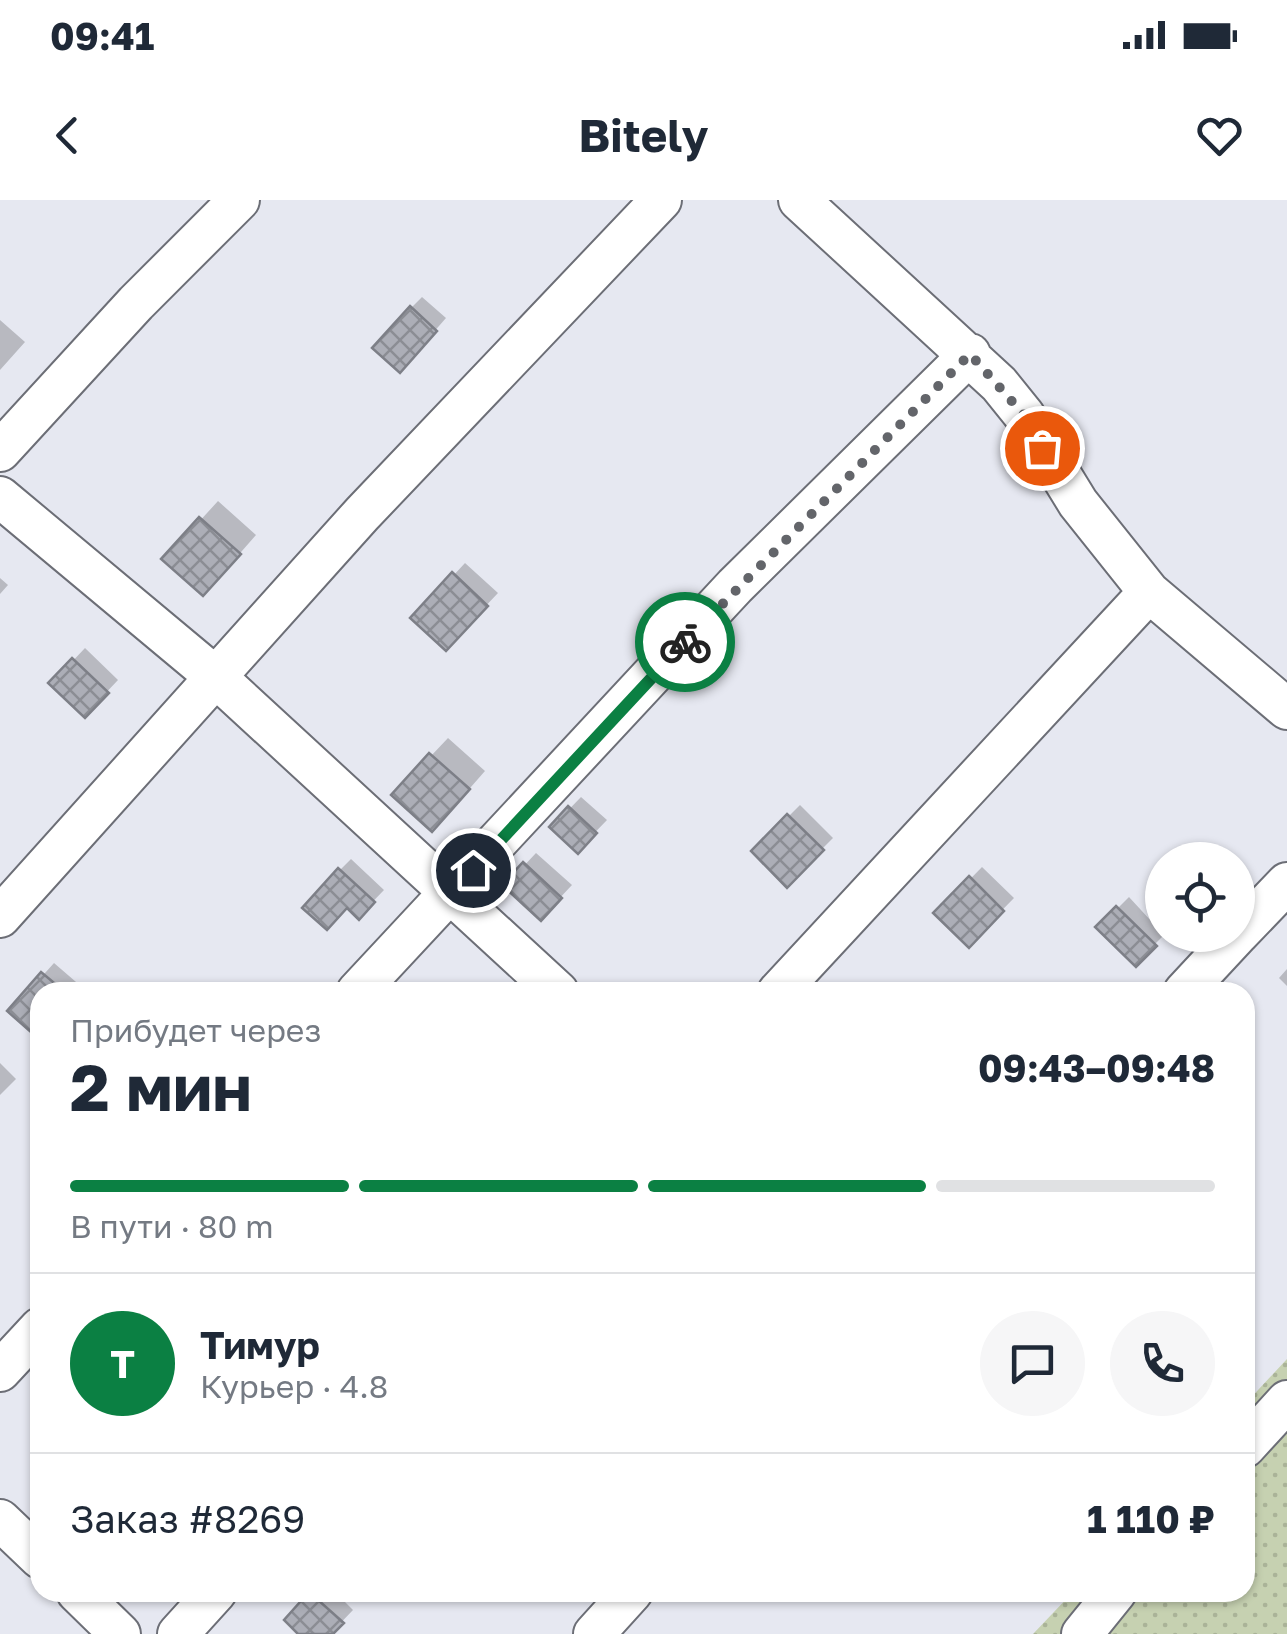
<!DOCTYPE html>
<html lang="ru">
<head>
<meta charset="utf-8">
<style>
  body { margin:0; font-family:"Golos Text",sans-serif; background:#f6f6f7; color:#1f2937; height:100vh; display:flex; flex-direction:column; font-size:38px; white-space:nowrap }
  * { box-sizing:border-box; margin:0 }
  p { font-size:32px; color:#747a83 }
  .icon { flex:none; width:55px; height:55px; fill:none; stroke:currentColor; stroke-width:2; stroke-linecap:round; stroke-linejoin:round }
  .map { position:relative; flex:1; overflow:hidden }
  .panel { position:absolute; left:30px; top:782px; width:1225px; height:620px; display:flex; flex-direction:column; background:#fff; border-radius:30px; box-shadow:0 2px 8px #0004 }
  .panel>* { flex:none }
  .buttons { position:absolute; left:1145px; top:642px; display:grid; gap:20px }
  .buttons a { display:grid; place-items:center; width:110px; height:110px; border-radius:50%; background:#fff; box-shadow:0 2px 8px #0004; font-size:50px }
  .pin { position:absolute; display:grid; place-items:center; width:85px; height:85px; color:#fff; margin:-42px; border:5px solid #fff; border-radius:50%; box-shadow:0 2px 10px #0007 }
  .courier { position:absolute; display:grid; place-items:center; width:100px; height:100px; margin:-50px; border:8px solid #0b8043; border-radius:50%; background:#fff; color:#222; box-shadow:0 2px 12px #0007 }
  .summary em { font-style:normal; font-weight:700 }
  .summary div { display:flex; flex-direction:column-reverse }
  .summary { display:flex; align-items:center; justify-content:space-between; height:170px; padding:0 40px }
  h1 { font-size:65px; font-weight:700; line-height:75px }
  .bar { display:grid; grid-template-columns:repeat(4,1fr); gap:15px 10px; align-content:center; height:120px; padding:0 40px }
  .bar i { height:12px; border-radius:8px; background:#e0e1e3 }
  .bar .active { background:#0b8043 }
  .bar p { grid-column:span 4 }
  .line { display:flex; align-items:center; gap:25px; padding:0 40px; border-top:2px solid #e0e1e3 }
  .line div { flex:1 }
  .round { display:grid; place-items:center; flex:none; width:105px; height:105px; border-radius:52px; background:#f6f6f7 }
  .status { display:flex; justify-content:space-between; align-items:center; height:70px; padding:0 50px; background:#fff; direction:ltr }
  .status svg { height:28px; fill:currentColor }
  header { display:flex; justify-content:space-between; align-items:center; height:130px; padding:0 40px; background:#fff; font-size:45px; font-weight:700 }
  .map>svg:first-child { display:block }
  .grass { fill:url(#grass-dots) }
  .shadow { fill:#0003 }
  .building { fill:url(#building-cross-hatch); stroke:#7d7f87; stroke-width:2.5 }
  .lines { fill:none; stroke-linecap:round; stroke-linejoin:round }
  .minor-casing { stroke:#6c6e76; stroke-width:44 }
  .minor { stroke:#fff; stroke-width:40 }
  .done { stroke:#63656a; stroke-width:10; stroke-dasharray:0 18 }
  .route { stroke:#0b8043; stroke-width:12 }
</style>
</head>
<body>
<div class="status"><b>09:41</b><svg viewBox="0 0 49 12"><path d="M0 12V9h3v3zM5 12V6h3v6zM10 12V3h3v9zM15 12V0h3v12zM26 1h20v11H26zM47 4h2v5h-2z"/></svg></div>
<header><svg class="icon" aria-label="back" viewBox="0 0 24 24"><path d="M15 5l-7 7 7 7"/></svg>Bitely<svg class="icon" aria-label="heart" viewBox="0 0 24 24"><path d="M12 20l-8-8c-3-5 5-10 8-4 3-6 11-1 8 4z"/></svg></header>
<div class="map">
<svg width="1287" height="1434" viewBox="0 0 1287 1434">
  <defs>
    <pattern id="grass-dots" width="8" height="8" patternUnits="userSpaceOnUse" patternTransform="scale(2.5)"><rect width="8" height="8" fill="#c6d1b1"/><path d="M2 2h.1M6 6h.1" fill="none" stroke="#aab398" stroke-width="1.8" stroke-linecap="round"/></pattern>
    <pattern id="building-cross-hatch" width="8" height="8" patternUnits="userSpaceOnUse" patternTransform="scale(2.5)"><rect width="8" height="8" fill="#acaeb7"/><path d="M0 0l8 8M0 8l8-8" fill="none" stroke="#8b8d94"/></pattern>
  </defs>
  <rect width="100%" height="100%" fill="#e6e8f1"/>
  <path class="grass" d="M1287 1159V1434H1033L1072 1393 1245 1392V1204Z"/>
  <path class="shadow" d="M422 97 446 118 411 158V108Z
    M0 120 25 142 0 170Z
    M218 301 256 335 220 376 165 359Z
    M465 363 498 393 446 448 414 418Z
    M0 378 8 385 0 394Z
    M85 448 118 480 85 515 52 483Z
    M448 538 485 571 449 612 394 595Z
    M581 597 607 620 578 650 552 627Z
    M800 605 833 638 787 684 754 651Z
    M536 653 572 685 541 718 506 685Z
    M351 659 384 690 359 716 340 670Z
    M982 667 1014 698 969 744 937 713Z
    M1129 697 1164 735 1136 763 1099 727Z
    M54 763 83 788 79 792H40V836L11 811Z
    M1287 769V786L1279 778Z
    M422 783 432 792H413Z
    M0 863 16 879 0 895Z
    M313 1392H335L353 1410 330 1434H302L287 1420Z"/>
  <path class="building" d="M410 106 437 131 400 173 372 148Z
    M199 317 241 354 203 396 161 359Z
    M452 372 488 406 446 451 410 418Z
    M72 458 109 493 85 518 48 483Z
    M429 553 470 589 432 632 391 595Z
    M568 606 597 633 578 654 549 627Z
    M787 614 824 650 787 688 751 651Z
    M523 662 562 698 541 721 502 685Z
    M338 668 375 702 359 720 347 708 327 730 302 708Z
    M969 676 1004 711 969 748 933 713Z
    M1116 706 1157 746 1136 767 1095 727Z
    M41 772 65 792H40V840L7 811Z
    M309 1392 344 1423 333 1434H298L284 1420Z"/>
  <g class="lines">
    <g class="minor-casing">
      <path id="minor" d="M799 0 999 184 1024 215 1078 303 1149 392 1287 509
        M0 251 136 103 239 0
        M0 297 218 479 558 792
        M0 717 362 314 661 0
        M1238 734 1287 683
        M357 792 735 386 970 154
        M778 792 1149 392
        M1184 792 1237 735
        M0 1171 40 1128
        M1245 1247 1287 1201
        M0 1320 40 1358
        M77 1392 120 1434
        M178 1434 216 1392
        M594 1434 632 1392
        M1082 1434 1116 1392"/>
    </g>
    <use href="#minor" class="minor"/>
  </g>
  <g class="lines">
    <path class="done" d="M685 442 970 154 1024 215 1042 248"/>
    <path class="route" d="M473 670 685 442"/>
  </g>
</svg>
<div class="buttons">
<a><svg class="icon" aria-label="locate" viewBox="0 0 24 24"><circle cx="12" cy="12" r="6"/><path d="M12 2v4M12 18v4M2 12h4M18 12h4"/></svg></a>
</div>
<div class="pin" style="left:1042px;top:248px;background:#ea580c"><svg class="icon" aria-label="bag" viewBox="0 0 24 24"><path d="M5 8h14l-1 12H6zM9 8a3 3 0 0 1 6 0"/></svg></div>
<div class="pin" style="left:473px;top:670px;background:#1f2937"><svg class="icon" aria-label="home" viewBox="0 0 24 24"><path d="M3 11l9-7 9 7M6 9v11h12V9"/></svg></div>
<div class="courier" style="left:685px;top:442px"><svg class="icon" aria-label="bike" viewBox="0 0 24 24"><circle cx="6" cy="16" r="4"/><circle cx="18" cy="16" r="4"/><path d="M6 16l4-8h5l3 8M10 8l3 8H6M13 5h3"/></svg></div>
<section class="panel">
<div class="summary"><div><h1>2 мин</h1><p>Прибудет через</p></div><em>09:43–09:48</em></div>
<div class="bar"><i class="active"></i><i class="active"></i><i class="active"></i><i></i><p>В пути · 80 m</p></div>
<div class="line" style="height:180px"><b class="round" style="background:#0b8043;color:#fff">Т</b><div><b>Тимур</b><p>Курьер · 4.8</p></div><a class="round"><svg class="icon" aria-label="chat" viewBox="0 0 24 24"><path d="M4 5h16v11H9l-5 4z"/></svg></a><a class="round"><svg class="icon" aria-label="phone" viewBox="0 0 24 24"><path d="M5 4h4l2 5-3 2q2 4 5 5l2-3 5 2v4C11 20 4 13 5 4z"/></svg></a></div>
<div class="line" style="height:130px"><div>Заказ #8269</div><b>1 110 ₽</b></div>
</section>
</div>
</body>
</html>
